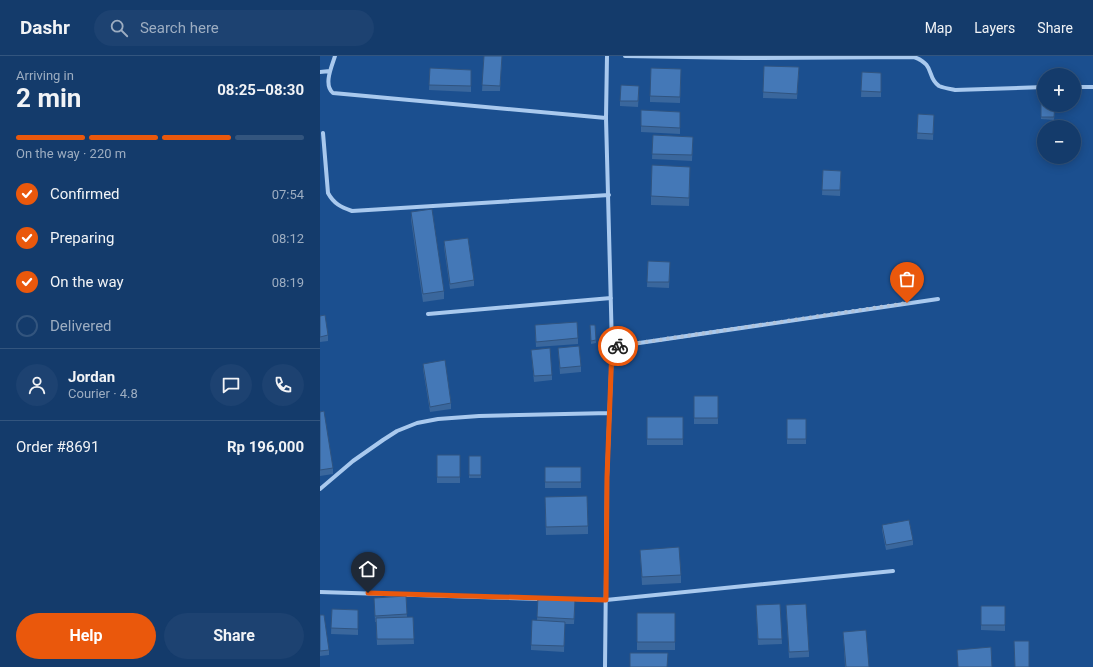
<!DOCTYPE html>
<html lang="en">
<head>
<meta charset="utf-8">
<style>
  body { margin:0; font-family:Roboto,sans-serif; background:#1d4271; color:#f1f3f6; height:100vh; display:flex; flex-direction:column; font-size:15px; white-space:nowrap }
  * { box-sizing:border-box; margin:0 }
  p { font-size:13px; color:#9dadc1 }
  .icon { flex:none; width:22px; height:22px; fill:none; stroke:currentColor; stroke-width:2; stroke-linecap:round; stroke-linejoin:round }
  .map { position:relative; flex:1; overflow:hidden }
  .drawer { display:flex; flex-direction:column; background:#143b6b; width:320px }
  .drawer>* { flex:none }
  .fabs { position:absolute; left:717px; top:12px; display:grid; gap:8px }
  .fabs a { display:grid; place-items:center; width:44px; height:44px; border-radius:50%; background:#143b6b; box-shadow:0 2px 10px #0003,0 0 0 1px #33557e; font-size:20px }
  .pin { position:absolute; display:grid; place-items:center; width:34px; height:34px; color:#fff; margin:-41px -17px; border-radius:50% 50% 50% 0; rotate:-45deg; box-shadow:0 0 4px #0007 }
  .pin .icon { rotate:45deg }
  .courier { position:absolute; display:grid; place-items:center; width:40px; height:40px; margin:-20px; border:3px solid #ea580c; border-radius:50%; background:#fff; color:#222; box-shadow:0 1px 5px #0007 }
  .summary em { font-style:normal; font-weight:700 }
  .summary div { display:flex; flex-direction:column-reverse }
  .summary { display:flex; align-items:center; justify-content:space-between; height:68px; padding:0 16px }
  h1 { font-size:26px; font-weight:700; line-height:30px }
  .bar { display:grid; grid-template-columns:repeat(4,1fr); gap:6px 4px; align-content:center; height:48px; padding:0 16px }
  .bar i { height:5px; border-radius:3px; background:#33557e }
  .bar .on { background:#ea580c }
  .bar p { grid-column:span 4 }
  .line { display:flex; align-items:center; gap:10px; padding:0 16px; border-top:1px solid #33557e }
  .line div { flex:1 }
  .round { display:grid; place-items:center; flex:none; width:42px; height:42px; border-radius:21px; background:#1d4271 }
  ol { padding:0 16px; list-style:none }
  li { display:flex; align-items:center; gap:12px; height:44px }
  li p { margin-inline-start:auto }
  li .icon { padding:4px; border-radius:50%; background:#ea580c; color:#fff; stroke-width:4 }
  li:last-child { color:#9dadc1 }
  li i { width:22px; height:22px; border:2px solid #33557e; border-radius:50% }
  .action { display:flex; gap:8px; margin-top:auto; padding:8px 16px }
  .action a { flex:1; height:46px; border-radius:24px; background:#ea580c; color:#fff; font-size:16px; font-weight:700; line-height:46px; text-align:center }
  .action a+a { background:#1d4271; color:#f1f3f6 }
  header { display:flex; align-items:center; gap:24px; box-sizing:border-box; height:56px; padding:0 20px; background:#143b6b; border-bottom:1px solid #33557e }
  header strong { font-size:19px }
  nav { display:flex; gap:22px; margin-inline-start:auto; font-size:14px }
  .search { width:280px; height:36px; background:#1d4271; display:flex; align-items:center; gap:10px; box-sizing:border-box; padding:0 14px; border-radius:22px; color:#9dadc1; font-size:15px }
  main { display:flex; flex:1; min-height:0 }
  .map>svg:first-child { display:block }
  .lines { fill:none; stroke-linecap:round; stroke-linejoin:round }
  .street { stroke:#a9c9ee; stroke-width:4 }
  .wall { fill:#3a679d }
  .building { fill:#4478b7; stroke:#305480 }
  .done { stroke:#afc1d8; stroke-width:4; stroke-dasharray:0 7.2 }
  .route { stroke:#ea580c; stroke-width:5 }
</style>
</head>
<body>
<header>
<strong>Dashr</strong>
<div class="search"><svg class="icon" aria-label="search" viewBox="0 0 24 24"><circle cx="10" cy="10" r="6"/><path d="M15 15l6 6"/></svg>Search here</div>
<nav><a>Map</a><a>Layers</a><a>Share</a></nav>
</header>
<main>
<section class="drawer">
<div class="summary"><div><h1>2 min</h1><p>Arriving in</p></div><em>08:25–08:30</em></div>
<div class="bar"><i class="on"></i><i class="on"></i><i class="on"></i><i></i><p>On the way · 220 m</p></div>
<ol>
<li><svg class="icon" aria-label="check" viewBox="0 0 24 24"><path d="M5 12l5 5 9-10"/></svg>Confirmed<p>07:54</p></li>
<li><svg class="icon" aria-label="check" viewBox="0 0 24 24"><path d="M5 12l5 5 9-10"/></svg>Preparing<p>08:12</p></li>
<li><svg class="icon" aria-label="check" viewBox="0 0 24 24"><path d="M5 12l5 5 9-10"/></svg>On the way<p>08:19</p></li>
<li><i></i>Delivered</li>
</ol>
<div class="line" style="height:72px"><a class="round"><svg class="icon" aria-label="person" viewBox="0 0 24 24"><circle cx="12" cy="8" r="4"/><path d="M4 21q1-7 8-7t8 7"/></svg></a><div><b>Jordan</b><p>Courier · 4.8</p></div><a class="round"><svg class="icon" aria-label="chat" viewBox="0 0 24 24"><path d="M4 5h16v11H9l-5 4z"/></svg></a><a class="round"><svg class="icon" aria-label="phone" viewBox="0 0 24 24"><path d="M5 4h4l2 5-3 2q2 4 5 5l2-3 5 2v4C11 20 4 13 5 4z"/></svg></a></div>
<div class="line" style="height:52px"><div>Order #8691</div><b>Rp 196,000</b></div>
<div class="action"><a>Help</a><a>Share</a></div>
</section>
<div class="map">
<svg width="773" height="611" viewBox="0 0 773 611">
  <rect width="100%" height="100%" fill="#1b4f8f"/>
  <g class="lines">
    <path class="street" d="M15 0C12 10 3 29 13 37L286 62
      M305 0 424 2 594 1C616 9 606 21 619 30 624 32 630 33 635 34L724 31
      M0 16 10 15
      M754 31H773
      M3 77 8 137C14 148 21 151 32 155L289 139
      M108 258 291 242
      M292 291 618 243
      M0 433 33 405 63 384 77 375 97 367 118 363 159 360 290 357
      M0 536 222 543
      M251 543 286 544 573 515
      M285 611 287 421 292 291 286 62 287 0"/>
  </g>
  <path class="wall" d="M164 0H182L180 35H162Z
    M444 10 479 11 477 43 443 42Z
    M110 12 151 14V36L109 34Z
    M361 13 360 47 330 46V40Z
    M542 16 561 17V41H541Z
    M319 35 318 51 300 50V45Z
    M735 49 734 64 721 63V61Z
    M321 54 360 56V78L321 76Z
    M598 58 614 59 613 84 597 83Z
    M333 79 373 81 372 105 332 103Z
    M503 114 521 115 520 140 502 139Z
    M370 119 369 150 331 149V140Z
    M91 156 124 235V243L103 246 91 164Z
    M124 185 154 224V230L130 233 124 191Z
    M328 205 350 206 349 232 327 231Z
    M0 260 8 279V285L0 286Z
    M215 269 258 282V288L216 291Z
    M270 269H275L276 287 271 288Z
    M238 292 261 310V316L240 318Z
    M211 294 232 319V324L214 326Z
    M103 308 131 347V353L110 356 103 313Z
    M374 340H398V368H374Z
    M0 356 13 412V418L0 420Z
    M327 361H363V389H327Z
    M467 363H486V388H467Z
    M117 399H140V427H117Z
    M149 400H161V422H149Z
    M225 411H261V432H225Z
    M225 449 268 470V478L226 479Z
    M562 469 593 484V489L566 494 562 474Z
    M320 494 361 519V527L322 529Z
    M86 540 87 561H93L94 588 57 589 56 566H55L54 542Z
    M218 541 255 549 254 568H245L244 596 211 594V589L217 565Z
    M460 548 462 588 438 589 436 554Z
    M466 549 489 595V601L469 602Z
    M685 550V575L661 574V569Z
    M12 553 38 554V579L11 578Z
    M317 557H355V594H317Z
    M0 559 9 594V599L0 600Z
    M523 576 549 611H525Z"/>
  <path class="building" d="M164 0H182L180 30 162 29Z
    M444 10 479 11 477 38 443 36Z
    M110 12 151 14V30L109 29Z
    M331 12 361 13 360 41 330 40Z
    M542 16 561 17V36L541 35Z
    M301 29 319 30 318 45H300Z
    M721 44H724V49H735L734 61H721Z
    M321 54 360 56V72L321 70Z
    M598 58 614 59 613 78 597 77Z
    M333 79 373 81 372 99 332 98Z
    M332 109 370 111 369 142 331 140Z
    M503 114 521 115 520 134H502Z
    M112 153 124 235 103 238 91 156Z
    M148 182 154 224 130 228 124 185Z
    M328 205 350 206 349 226H327Z
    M5 259 8 279 0 281V260Z
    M257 266 258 282 216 286 215 269Z
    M270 269H275L276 284 271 285Z
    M259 290 261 310 240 312 238 292Z
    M230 292 232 319 214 320 211 294Z
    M125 304 131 347 110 351 103 308Z
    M374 340H398V362H374Z
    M4 355 13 412 0 414V356Z
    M327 361H363V383H327Z
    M467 363H486V383H467Z
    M117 399H140V421H117Z
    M149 400H161V419H149Z
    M225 411H261V426H225Z
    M267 440 268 470 226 471 225 441Z
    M589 464 593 484 566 489 562 469Z
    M359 491 361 519 322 521 320 494Z
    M86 540 87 558 55 560 54 542Z
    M218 541 255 544 254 563 217 561Z
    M460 548 462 583H438L436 549Z
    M486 548 489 595 469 596 466 549Z
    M661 550H685V569H661Z
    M12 553 38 554V573L11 572Z
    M317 557H355V586H317Z
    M0 559H4L9 594 0 595Z
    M93 561 94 583H57L56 562Z
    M212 564 245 566 244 590 211 589Z
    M546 574 549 611H526L523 576Z
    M694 585H709V611H695Z
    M671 591 672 611H638L637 594Z
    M310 597H348L347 611H310Z"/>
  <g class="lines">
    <path class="done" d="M298 290 587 247"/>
    <path class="route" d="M48 537 286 544 287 421 292 291 298 290"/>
  </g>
</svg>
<div class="fabs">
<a>+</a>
<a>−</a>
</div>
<div class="pin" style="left:587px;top:247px;background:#ea580c"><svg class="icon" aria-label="bag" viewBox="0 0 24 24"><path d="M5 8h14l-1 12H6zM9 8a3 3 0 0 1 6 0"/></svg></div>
<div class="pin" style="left:48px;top:537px;background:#1f2937"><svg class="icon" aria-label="home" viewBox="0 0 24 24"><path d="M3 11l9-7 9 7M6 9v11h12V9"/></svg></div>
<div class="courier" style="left:298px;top:290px"><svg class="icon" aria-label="bike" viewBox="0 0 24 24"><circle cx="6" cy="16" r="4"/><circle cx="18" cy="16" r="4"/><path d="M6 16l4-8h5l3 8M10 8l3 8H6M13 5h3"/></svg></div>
</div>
</main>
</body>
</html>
